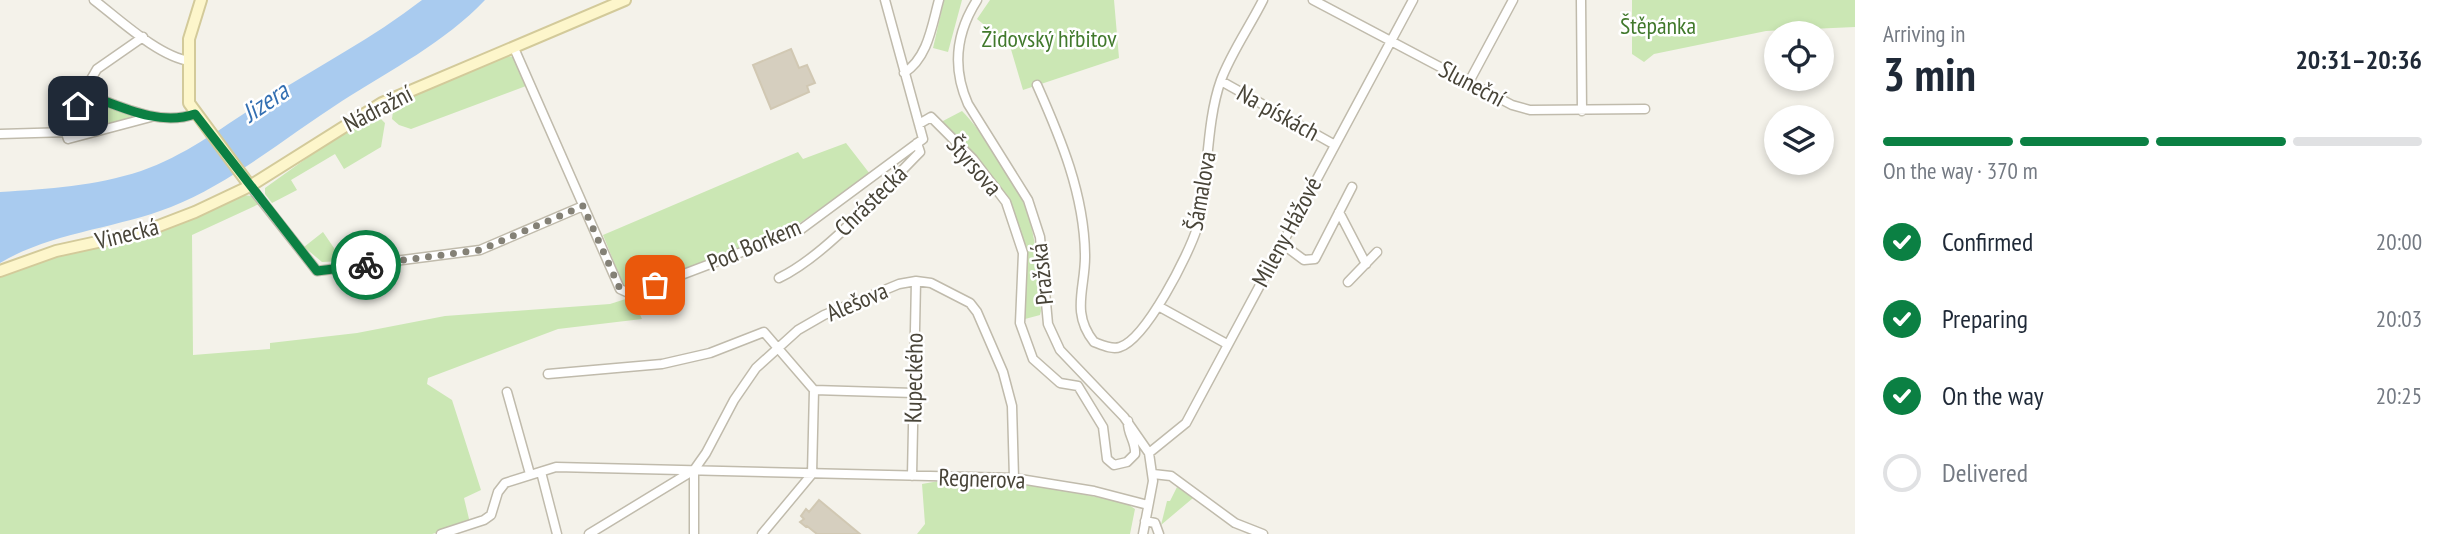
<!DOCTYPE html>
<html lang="en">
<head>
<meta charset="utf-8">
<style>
  body { margin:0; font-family:"PT Sans Narrow",sans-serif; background:#f6f6f7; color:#1f2937; height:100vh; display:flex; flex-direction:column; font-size:26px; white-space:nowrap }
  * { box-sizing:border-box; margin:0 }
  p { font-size:23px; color:#747a83 }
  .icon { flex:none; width:38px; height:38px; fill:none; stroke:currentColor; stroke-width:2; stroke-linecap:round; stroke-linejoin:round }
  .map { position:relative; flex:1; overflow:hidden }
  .drawer { display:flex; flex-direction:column; background:#fff; width:595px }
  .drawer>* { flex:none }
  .tools { position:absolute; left:1764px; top:21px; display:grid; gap:14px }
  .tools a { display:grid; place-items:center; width:70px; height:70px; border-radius:50%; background:#fff; box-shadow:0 4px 10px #0003; font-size:35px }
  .pin { position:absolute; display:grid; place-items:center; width:60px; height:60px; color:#fff; margin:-30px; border-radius:14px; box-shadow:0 4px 10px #0006 }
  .courier { position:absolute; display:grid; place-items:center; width:70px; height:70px; margin:-35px; border:5px solid #0b8043; border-radius:50%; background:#fff; color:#222; box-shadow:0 2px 9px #0007 }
  .head em { font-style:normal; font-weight:800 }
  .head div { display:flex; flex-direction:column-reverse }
  .head { display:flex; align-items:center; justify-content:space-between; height:119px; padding:0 28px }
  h1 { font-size:46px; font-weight:800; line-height:52px }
  .bar { display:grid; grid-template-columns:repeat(4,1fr); gap:10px 7px; align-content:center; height:84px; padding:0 28px }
  .bar i { height:9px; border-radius:5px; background:#e0e1e3 }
  .bar .current { background:#0b8043 }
  .bar p { grid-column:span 4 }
  ol { padding:0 28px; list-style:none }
  li { display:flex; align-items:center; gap:21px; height:77px }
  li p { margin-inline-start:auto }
  li .icon { padding:7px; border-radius:50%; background:#0b8043; color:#fff; stroke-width:4 }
  li:last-child { color:#747a83 }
  li i { width:38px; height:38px; border:4px solid #e0e1e3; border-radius:50% }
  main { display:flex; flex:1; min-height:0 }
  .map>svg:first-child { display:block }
  .green { fill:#cbe7b4 }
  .water { fill:#a9cbef }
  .building { fill:#d6cfbf; stroke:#d1c8b3; stroke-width:2 }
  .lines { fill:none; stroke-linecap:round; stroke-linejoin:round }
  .street-casing { stroke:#c0bbac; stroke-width:11 }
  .secondary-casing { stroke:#d3ca9a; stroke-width:14 }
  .street { stroke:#fff; stroke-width:8 }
  .secondary { stroke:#fdf6cb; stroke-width:10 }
  .done { stroke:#848176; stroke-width:7; stroke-dasharray:0 12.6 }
  .route { stroke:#0b8043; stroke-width:9 }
  .labels { text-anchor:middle; stroke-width:5; stroke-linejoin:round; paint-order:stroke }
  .park-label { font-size:24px; fill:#41792c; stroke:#fff }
  .street-label { font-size:24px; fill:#484438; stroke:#fff }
  .water-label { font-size:26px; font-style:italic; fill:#336fb2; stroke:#fff }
</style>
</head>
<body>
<main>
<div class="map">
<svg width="1855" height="534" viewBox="0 0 1855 534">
  <rect width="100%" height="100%" fill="#f4f2ea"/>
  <path class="green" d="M944 0H962L948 52 933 48Z
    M990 0H1114L1119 58 1023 90 1010 46 977 19Z
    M1632 0H1855V27L1766 31 1654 54 1644 62 1632 54Z
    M506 56 514 57 526 86 411 129 399 125 392 119 394 103Z
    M86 100H91L139 117 82 130 78 135H73Z
    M962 111C987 137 1023 190 1031 225 1038 253 1038 282 1041 311L1040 315 1025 319 1022 295 1026 252 1008 201 941 122Z
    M367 115 378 116 385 123 381 147 344 169 335 154 291 180 297 190 272 203 265 194V188Z
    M846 143 870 174 797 225 626 292 603 235 798 152 803 159Z
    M243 195 252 196 259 204 192 235 193 355 270 349V343L357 333 445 316 610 304 632 297 642 319 558 329 428 378 427 384 452 400 481 490 464 498 470 523 432 534H0V275L63 254 146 236Z
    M323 232 343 261 322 262 304 247Z
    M939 481 1038 485 1126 503 1135 509 1130 534H917L925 524 922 484Z
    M1177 487 1193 498 1161 525 1167 501H1170Z"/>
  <path class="water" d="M422 0H485C445 42 391 70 342 101 286 137 233 182 171 207 115 229 52 232 0 263V192C49 189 95 186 141 171 187 155 225 125 265 100 318 66 373 38 422 0Z"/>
  <path class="building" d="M791 49 799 68 807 65 815 83 807 86 809 92 771 109 753 65Z
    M819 500 860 534H817L807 526 806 527 800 522 804 519 801 516 806 509 809 512Z"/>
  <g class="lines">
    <g class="street-casing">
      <path id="street" d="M94 0C119 19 159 57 190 61
        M977 0C956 33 952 68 968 104L1028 200 1040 237 1048 324 1060 350 1124 417 1149 453 1153 481 1143 534
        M1313 0 1512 105 1530 110 1645 109
        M1581 0 1582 111
        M514 48 620 289 631 294 800 230 923 139 885 0
        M904 73C928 58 932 25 939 0
        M1221 81 1335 145
        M1469 82 1513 0
        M1037 85C1061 139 1084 194 1085 254 1086 287 1070 312 1094 342 1102 345 1112 350 1120 347 1146 339 1189 254 1197 228 1209 184 1205 124 1221 80 1231 53 1250 26 1263 0
        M83 93 97 69 143 37
        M919 124 931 117 973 159 1006 202 1023 253 1020 323 1033 359 1060 383 1078 386 1103 427 1107 459 1114 465 1127 462 1135 454C1136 441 1127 434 1128 421
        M66 133 68 139 151 117
        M0 134 69 132 83 93C118 105 158 127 195 114
        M250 186 317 271 480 250 583 206
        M1339 212 1366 264
        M1281 243 1304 260 1315 259 1352 187
        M779 278C827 255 881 191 920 152L917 143
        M1348 282 1377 252
        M1158 306 1227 344
        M548 374 662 364 710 353 764 332 814 390 812 474 762 534
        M814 390 914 393
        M507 392 530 474
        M1149 453 1186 423 1413 0
        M541 472 557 534
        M1153 474 1171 476 1235 523 1263 534
        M912 476 916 281
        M1145 521 1155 523 1159 534
        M441 534 484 520 491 515 498 492 505 483 556 467 1014 478 1094 491 1148 505
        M589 534 694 470
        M694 534V470L706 453 734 400 756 368 798 330 824 315 899 284 916 281 931 283 970 303 977 312 1003 372 1012 406 1014 478"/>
    </g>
    <g class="secondary-casing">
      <path id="secondary" d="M201 0 189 39V103L250 186
        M0 271 56 251 143 232 195 212 250 186 382 103 625 0"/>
    </g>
    <use href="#street" class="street"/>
    <use href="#secondary" class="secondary"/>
  </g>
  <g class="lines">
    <path class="done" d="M366 265 480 250 583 206 620 289 631 294 655 285"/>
    <path class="route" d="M78 106 83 93C118 105 158 127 195 114L317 271 366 265"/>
  </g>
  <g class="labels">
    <g class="park-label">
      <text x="1658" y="34">Štěpánka</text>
      <text x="1049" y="47">Židovský hřbitov</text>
    </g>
    <g class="street-label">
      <text transform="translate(1472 84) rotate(28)" y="8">Sluneční</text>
      <text transform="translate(378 109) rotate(-27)" y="8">Nádražní</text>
      <text transform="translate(1278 113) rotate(29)" y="8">Na pískách</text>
      <text transform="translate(974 166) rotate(49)" y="8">Štyrsova</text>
      <text transform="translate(1201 191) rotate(-80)" y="8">Šámalova</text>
      <text transform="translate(871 201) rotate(-44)" y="8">Chrástecká</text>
      <text transform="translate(1287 232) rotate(-62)" y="8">Mileny Hážové</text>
      <text transform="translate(127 234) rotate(-14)" y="8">Vinecká</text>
      <text transform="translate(754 245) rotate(-23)" y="8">Pod Borkem</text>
      <text transform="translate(1042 274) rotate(-96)" y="8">Pražská</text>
      <text transform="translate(857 302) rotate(-23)" y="8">Alešova</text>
      <text transform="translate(914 378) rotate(-89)" y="8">Kupeckého</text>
      <text transform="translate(982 479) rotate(2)" y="8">Regnerova</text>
    </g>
    <g class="water-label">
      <text transform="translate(265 102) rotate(-34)" y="9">Jizera</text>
    </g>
  </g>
</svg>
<div class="tools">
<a><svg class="icon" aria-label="locate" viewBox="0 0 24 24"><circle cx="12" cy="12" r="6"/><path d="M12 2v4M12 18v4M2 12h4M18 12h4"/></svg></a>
<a><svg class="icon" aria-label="layers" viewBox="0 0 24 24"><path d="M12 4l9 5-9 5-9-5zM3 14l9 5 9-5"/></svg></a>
</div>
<div class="pin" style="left:655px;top:285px;background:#ea580c"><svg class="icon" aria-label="bag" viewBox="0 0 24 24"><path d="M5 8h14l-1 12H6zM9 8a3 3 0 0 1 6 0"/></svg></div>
<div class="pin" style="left:78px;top:106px;background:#1f2937"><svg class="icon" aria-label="home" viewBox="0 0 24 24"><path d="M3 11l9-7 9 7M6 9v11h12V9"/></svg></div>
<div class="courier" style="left:366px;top:265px"><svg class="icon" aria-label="bike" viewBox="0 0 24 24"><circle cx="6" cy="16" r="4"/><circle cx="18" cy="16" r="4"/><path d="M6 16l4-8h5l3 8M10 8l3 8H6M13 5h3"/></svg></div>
</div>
<section class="drawer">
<div class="head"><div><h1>3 min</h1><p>Arriving in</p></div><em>20:31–20:36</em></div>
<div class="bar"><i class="current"></i><i class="current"></i><i class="current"></i><i></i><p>On the way · 370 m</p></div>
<ol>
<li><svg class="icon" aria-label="check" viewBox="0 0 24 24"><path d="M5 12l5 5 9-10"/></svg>Confirmed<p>20:00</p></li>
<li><svg class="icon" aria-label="check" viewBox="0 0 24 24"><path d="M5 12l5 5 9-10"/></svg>Preparing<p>20:03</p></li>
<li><svg class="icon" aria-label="check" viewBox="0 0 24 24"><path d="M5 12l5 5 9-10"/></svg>On the way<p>20:25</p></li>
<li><i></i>Delivered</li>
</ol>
</section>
</main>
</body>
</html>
